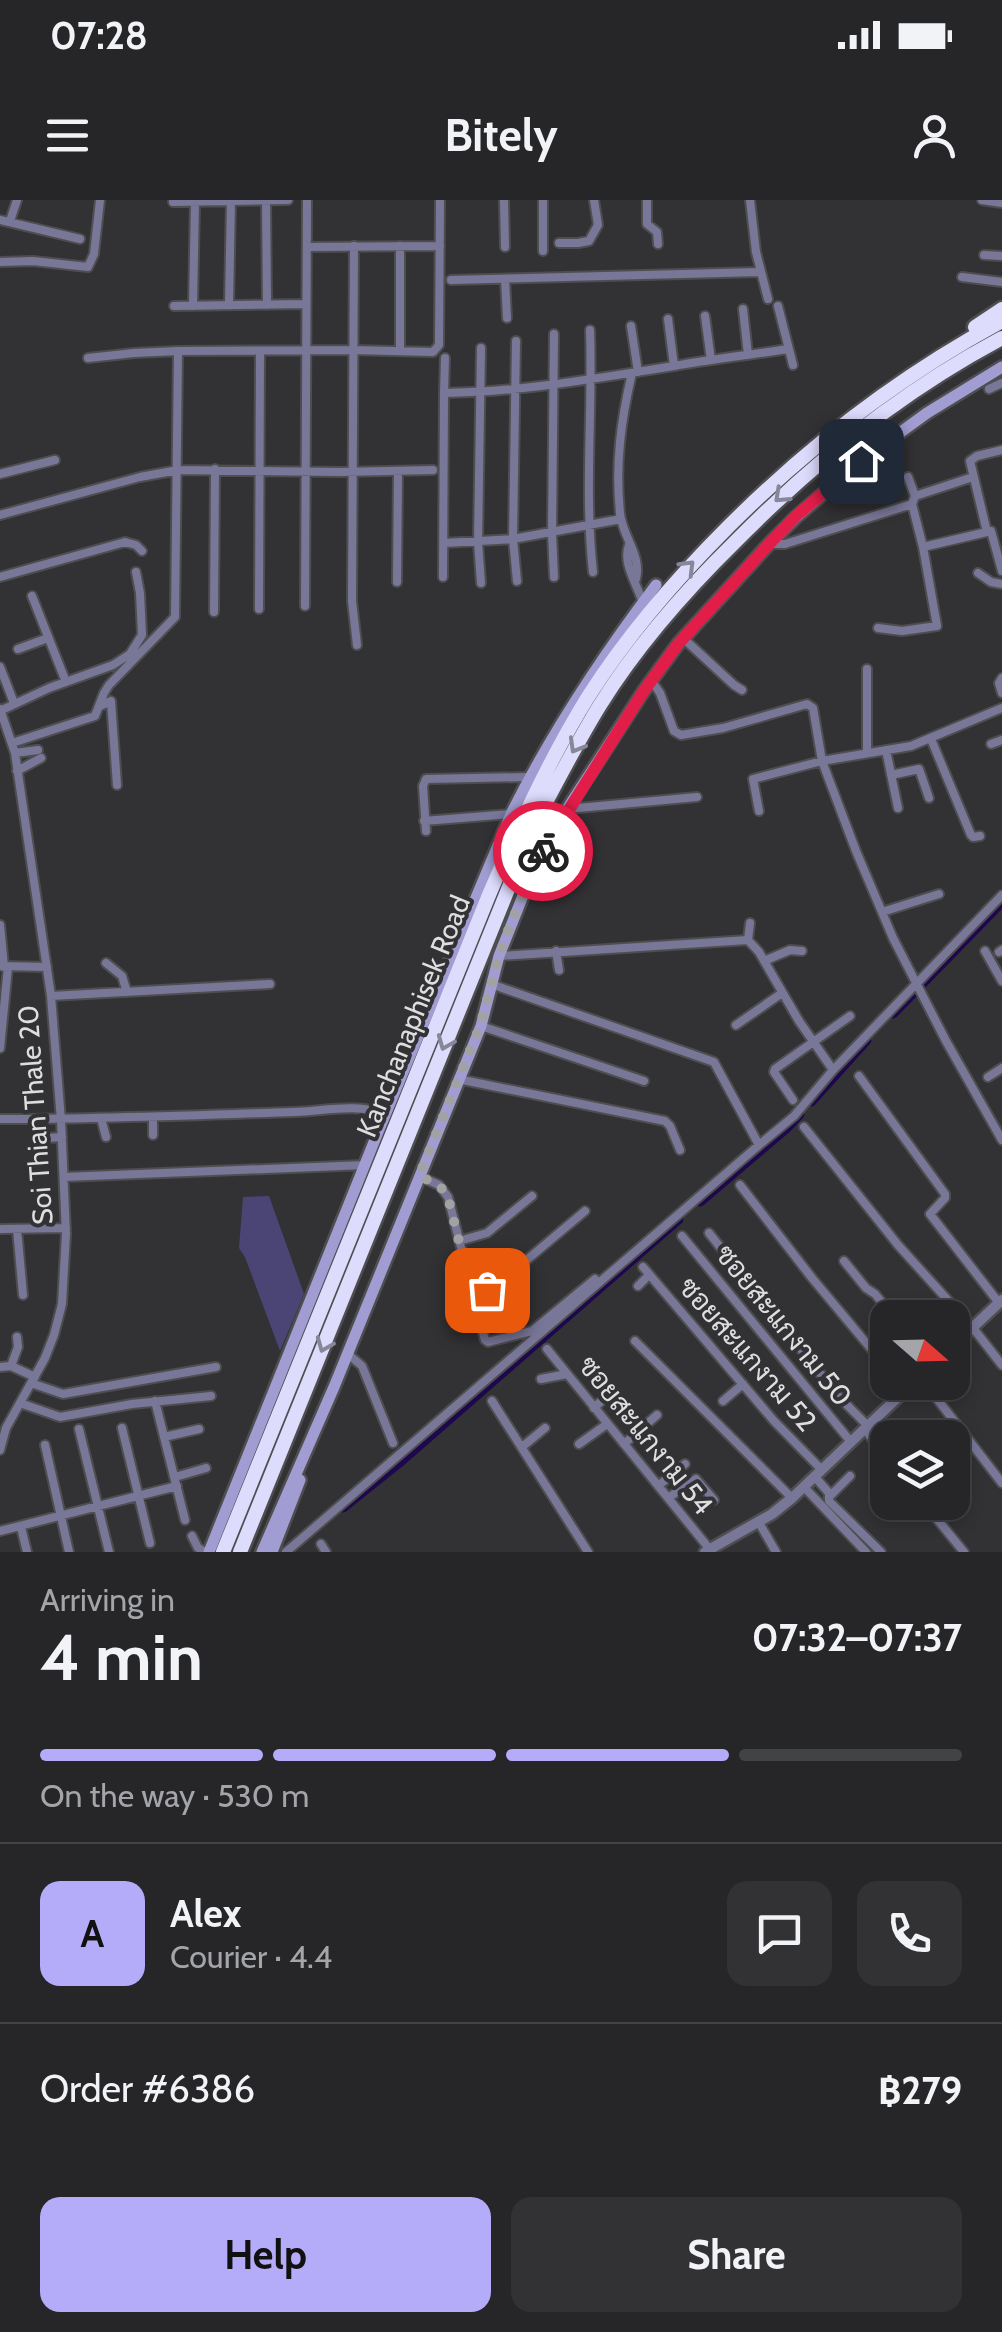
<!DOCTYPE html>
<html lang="en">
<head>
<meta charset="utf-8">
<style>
  body { margin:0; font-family:Cabin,Sarabun,sans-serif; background:#323234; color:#f1f3f6; height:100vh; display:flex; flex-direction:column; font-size:38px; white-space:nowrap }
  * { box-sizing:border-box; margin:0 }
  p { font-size:32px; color:#a4a5a8 }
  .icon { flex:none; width:55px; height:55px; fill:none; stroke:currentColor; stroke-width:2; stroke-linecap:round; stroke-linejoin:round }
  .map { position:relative; height:1352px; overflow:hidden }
  .side { display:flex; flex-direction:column; background:#262628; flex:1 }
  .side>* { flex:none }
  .needle { width:65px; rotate:110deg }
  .controls { position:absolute; left:870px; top:1100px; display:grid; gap:20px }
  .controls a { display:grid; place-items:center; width:100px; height:100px; border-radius:20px; background:#262628; box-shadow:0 5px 15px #0003,0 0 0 2px #424345; font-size:50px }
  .pin { position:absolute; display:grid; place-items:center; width:85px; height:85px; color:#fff; margin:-42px; border-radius:20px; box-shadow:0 5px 15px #0006 }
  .courier { position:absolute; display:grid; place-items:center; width:100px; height:100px; margin:-50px; border:8px solid #e11d48; border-radius:50%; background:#fff; color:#222; box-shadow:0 2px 12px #0007 }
  .headline em { font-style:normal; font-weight:700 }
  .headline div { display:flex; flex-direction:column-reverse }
  .headline { display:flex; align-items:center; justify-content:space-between; height:170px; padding:0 40px }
  h1 { font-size:65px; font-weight:700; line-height:75px }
  .bar { display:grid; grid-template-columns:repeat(4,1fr); gap:15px 10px; align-content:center; height:120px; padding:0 40px }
  .bar i { height:12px; border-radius:8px; background:#424345 }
  .bar .selected { background:#b4acf9 }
  .bar p { grid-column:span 4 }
  .line { display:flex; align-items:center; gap:25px; padding:0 40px; border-top:2px solid #424345 }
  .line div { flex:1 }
  .round { display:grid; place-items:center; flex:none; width:105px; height:105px; border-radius:20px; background:#323234 }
  .cta { display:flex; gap:20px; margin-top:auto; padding:20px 40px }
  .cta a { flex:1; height:115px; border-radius:20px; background:#b4acf9; color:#111; font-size:40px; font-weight:700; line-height:115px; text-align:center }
  .cta a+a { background:#323234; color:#f1f3f6 }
  .status { display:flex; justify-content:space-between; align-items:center; height:70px; padding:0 50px; background:#262628; direction:ltr }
  .status svg { height:28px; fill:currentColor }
  header { display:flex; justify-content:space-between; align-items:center; height:130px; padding:0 40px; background:#262628; font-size:45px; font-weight:700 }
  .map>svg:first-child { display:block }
  .green { fill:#4b4575 }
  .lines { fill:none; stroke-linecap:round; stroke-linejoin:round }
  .river { stroke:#1e084d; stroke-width:11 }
  .minor-casing { stroke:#4e4e50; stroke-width:12 }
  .tertiary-casing { stroke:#4e4e50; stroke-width:15 }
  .secondary-casing { stroke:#4e4e50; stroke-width:16 }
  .motorway-casing { stroke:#4e4e50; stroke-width:19 }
  .minor { stroke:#797798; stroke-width:8 }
  .tertiary { stroke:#797798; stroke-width:10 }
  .secondary { stroke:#a19dd2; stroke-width:11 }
  .motorway { stroke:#dedcfd; stroke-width:14 }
  .oneway { stroke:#888799 }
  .done { stroke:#a2a2a4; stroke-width:10; stroke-dasharray:0 18 }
  .route { stroke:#e11d48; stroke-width:12 }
  .labels { text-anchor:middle; stroke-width:8; stroke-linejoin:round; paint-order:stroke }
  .street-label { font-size:28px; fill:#dedee0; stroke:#323235 }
</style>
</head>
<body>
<div class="status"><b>07:28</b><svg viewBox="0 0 49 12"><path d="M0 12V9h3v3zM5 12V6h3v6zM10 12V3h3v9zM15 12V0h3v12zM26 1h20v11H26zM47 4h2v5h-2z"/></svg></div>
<header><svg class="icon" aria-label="menu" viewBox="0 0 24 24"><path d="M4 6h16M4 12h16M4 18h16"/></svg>Bitely<svg class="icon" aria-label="person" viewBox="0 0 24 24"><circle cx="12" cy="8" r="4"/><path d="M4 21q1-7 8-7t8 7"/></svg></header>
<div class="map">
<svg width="1002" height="1352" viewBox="0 0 1002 1352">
  <rect width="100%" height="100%" fill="#323235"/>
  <path class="green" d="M269 996 304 1094 280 1151 245 1057 239 1048 243 997Z"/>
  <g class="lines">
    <path class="river" d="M893 813 1002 701
      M811 901 866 840
      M700 1001 787 927 799 914
      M343 1307 398 1263 678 1019"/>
    <g class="minor-casing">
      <path id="minor" d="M266 0 267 105
        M504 0 505 47
        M647 0V24L657 32 658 44
        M750 0 756 52 768 99
        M982 0 1002 3
        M173 2 288 0
        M0 20 80 39
        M10 21 17 0
        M559 43H578L589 41 598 25 594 0
        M354 46 352 401 357 445
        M307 47 440 46
        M543 51V0
        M984 55 1002 56
        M0 62 33 61 88 67 94 54 100 0
        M962 77 1002 82
        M505 79 507 118
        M451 80 760 72
        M229 104 231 0
        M174 106 306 104
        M193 106 195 1
        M778 106 793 165
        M743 109 748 155
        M705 116 711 160
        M668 119 674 166
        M631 126 638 172
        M590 130C593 211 584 292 593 372
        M516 141 513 339 517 381
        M481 148 478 342 481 383
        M400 151V46
        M88 158 134 153 178 151
        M632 173C621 220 615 264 620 313 622 336 642 355 636 379
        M989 189 1002 183
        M444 193 445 158
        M0 274 55 260
        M908 277 915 296
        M912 304 915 296 973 277
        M0 315 140 277 178 270 341 272 433 270
        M987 332 970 261 977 256 1002 250
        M444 343 513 339 621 319
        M769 344H785L912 304 923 347 937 426 902 431 878 428
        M629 345C622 363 637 384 643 403
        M923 347 991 331 1002 371
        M978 373 991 382 1002 384
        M0 377 125 342 136 345 142 351
        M443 377 444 193C522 192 597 178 674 166 712 159 750 155 788 149
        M554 377 552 333 554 134
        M397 382 398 271
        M32 396 66 482
        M305 406 307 0
        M259 409 260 151
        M214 412 215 269
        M683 438 734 485 742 490
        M18 449 48 438
        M0 467 14 503
        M1002 478 999 483 1002 493
        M651 480 660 493 674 531 681 535 723 528 807 504 813 508 822 561 856 651 893 738 946 841 1002 940
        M100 506 111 501 117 585
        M0 509 15 553 51 796 61 920 66 1034 62 1104 54 1135 45 1158 6 1228 0 1250
        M0 511 49 488 113 465 130 454 142 435 140 393 136 372
        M931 539 971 635 973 637 980 636
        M12 543 95 516 104 493 109 485 175 417 178 151 353 150 433 152 439 145 440 0
        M991 544 1002 540
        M886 550 898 608
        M15 553 38 550
        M867 553V469
        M17 571 41 558
        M891 575 919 569 929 598
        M567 609 697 597
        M759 611 753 579 822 561 911 546 1002 508
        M424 621 511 614
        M426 631 423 586 426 579 529 577
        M882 712 939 694
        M0 725 4 767
        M748 740 750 723
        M556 751 559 770
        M985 751 1002 781
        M999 752 1002 750
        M499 756 748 740 759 752 799 821 833 870
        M764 761 790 750 802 751
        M106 763 122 776 127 792
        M0 766 47 767
        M491 784 714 862 759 945 794 916 833 870 1002 695
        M51 796 270 784
        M736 825 782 793
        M481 826 644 881
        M0 848 8 767
        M859 876 945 994V998L930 1014 999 1103
        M988 877 1002 868
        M458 879 665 921 670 926 680 950
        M793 900 774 872 775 869 850 816
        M153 917V935
        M101 918 106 937
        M0 919C98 919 196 915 294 912 324 911 357 903 386 914
        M804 927 898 1045 973 1128 1002 1165
        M40 946 47 938 62 937
        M419 976 439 985 448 997 485 1140 488 1142 532 1131 595 1079
        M64 977 365 965
        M740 985 812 1078 888 1169
        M0 1029 66 1028
        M17 1029 23 1095
        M709 1033 838 1196 868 1226
        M682 1036 851 1242
        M459 1041 487 1033 532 996
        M844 1061 866 1088 875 1094 895 1118
        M643 1067 774 1221 822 1270
        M638 1086 649 1075
        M473 1094 498 1084 585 1011
        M635 1141 792 1298
        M547 1149 712 1352
        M348 1154 362 1166 393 1243
        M11 1166 18 1147 17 1137
        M0 1167 11 1166 35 1177
        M541 1179 567 1174
        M924 1182 1002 1283
        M31 1183 63 1194 216 1167
        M155 1201 185 1320
        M492 1201 588 1352
        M723 1201 743 1184
        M20 1203 60 1217 132 1204 211 1196
        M594 1208 611 1192
        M122 1228 150 1343
        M79 1229 109 1352
        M865 1229 888 1260
        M164 1237 199 1229
        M579 1244 607 1224
        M624 1244 657 1215
        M45 1245 69 1352
        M522 1247 545 1228
        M175 1277 206 1268
        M815 1277 829 1293V1301L881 1352
        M658 1286 685 1264
        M804 1287 866 1352
        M829 1297 850 1276
        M668 1298 696 1279 714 1300
        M923 1302 964 1352
        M758 1321 776 1352
        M21 1327 27 1352
        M0 1331 177 1286
        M192 1336 198 1348 206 1352
        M321 1344 326 1352
        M286 1352 759 945"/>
    </g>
    <g class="tertiary-casing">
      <path id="tertiary" d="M952 1147 1002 1100
        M705 1352 772 1314 792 1298 914 1182"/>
    </g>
    <g class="secondary-casing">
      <path id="secondary" d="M209 1352 378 932 511 614C552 532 601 458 656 385
        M262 1352 334 1187 481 826 499 756 534 668 567 609 643 492 678 444 769 344 796 317 861 261 927 213 1002 167
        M272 1352 300 1280"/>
    </g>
    <g class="motorway-casing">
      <path id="motorway" d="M975 127 1002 109
        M223 1352 489 695C518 627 549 560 588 497 628 434 676 379 728 327 810 245 900 176 1002 121
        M240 1352 534 625C555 585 576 544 600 505 638 444 685 391 736 341 815 261 902 191 1002 138"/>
    </g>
    <use href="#minor" class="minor"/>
    <use href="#tertiary" class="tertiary"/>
    <use href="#secondary" class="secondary"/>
    <use href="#motorway" class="motorway"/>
  </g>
  <defs><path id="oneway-chevron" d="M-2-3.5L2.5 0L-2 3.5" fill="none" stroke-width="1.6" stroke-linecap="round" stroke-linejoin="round" transform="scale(2.5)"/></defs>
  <g class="oneway">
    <use href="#oneway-chevron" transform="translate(781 296) rotate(137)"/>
    <use href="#oneway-chevron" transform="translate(688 367) rotate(-45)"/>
    <use href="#oneway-chevron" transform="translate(576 546) rotate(120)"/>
    <use href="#oneway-chevron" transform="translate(445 843) rotate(112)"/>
    <use href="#oneway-chevron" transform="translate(324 1145) rotate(112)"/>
  </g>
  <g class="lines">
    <path class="done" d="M487 1090 472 1094 448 997 439 985 419 976 480 826 499 756 509 728 534 668 543 651"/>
    <path class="route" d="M543 651 643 492 678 444 769 344 796 316 861 261"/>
  </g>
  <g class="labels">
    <g class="street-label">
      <text transform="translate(413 816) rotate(-68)" y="10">Kanchanaphisek Road</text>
      <text transform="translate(35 915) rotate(-94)" y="10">Soi Thian Thale 20</text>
      <text transform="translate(784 1125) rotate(51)" y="10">ซอยสะแกงาม 50</text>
      <text transform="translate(748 1154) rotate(49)" y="10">ซอยสะแกงาม 52</text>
      <text transform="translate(646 1235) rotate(51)" y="10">ซอยสะแกงาม 54</text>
    </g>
  </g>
</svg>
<div class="controls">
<a><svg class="needle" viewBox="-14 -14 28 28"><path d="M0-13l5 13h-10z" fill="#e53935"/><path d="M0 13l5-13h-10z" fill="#a4a5a8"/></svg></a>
<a><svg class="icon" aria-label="layers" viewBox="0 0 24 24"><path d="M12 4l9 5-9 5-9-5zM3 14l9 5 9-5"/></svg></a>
</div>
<div class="pin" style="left:487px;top:1090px;background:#ea580c"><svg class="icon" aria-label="bag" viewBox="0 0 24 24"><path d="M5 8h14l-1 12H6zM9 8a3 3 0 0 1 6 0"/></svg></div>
<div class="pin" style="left:861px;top:261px;background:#1f2937"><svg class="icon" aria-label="home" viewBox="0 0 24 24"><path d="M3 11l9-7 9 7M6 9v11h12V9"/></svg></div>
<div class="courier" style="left:543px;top:651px"><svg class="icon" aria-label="bike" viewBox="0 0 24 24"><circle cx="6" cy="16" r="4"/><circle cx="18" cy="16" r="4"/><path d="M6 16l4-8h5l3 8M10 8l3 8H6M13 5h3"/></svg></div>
</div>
<section class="side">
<div class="headline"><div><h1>4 min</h1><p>Arriving in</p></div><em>07:32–07:37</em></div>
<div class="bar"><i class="selected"></i><i class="selected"></i><i class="selected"></i><i></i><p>On the way · 530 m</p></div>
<div class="line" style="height:180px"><b class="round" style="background:#b4acf9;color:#111">A</b><div><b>Alex</b><p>Courier · 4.4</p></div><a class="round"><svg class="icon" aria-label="chat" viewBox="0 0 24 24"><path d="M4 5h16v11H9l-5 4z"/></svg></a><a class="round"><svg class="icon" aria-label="phone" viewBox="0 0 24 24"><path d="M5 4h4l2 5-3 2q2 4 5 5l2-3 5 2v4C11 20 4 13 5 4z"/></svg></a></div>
<div class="line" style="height:130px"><div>Order #6386</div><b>฿279</b></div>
<div class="cta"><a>Help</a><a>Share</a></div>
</section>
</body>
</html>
